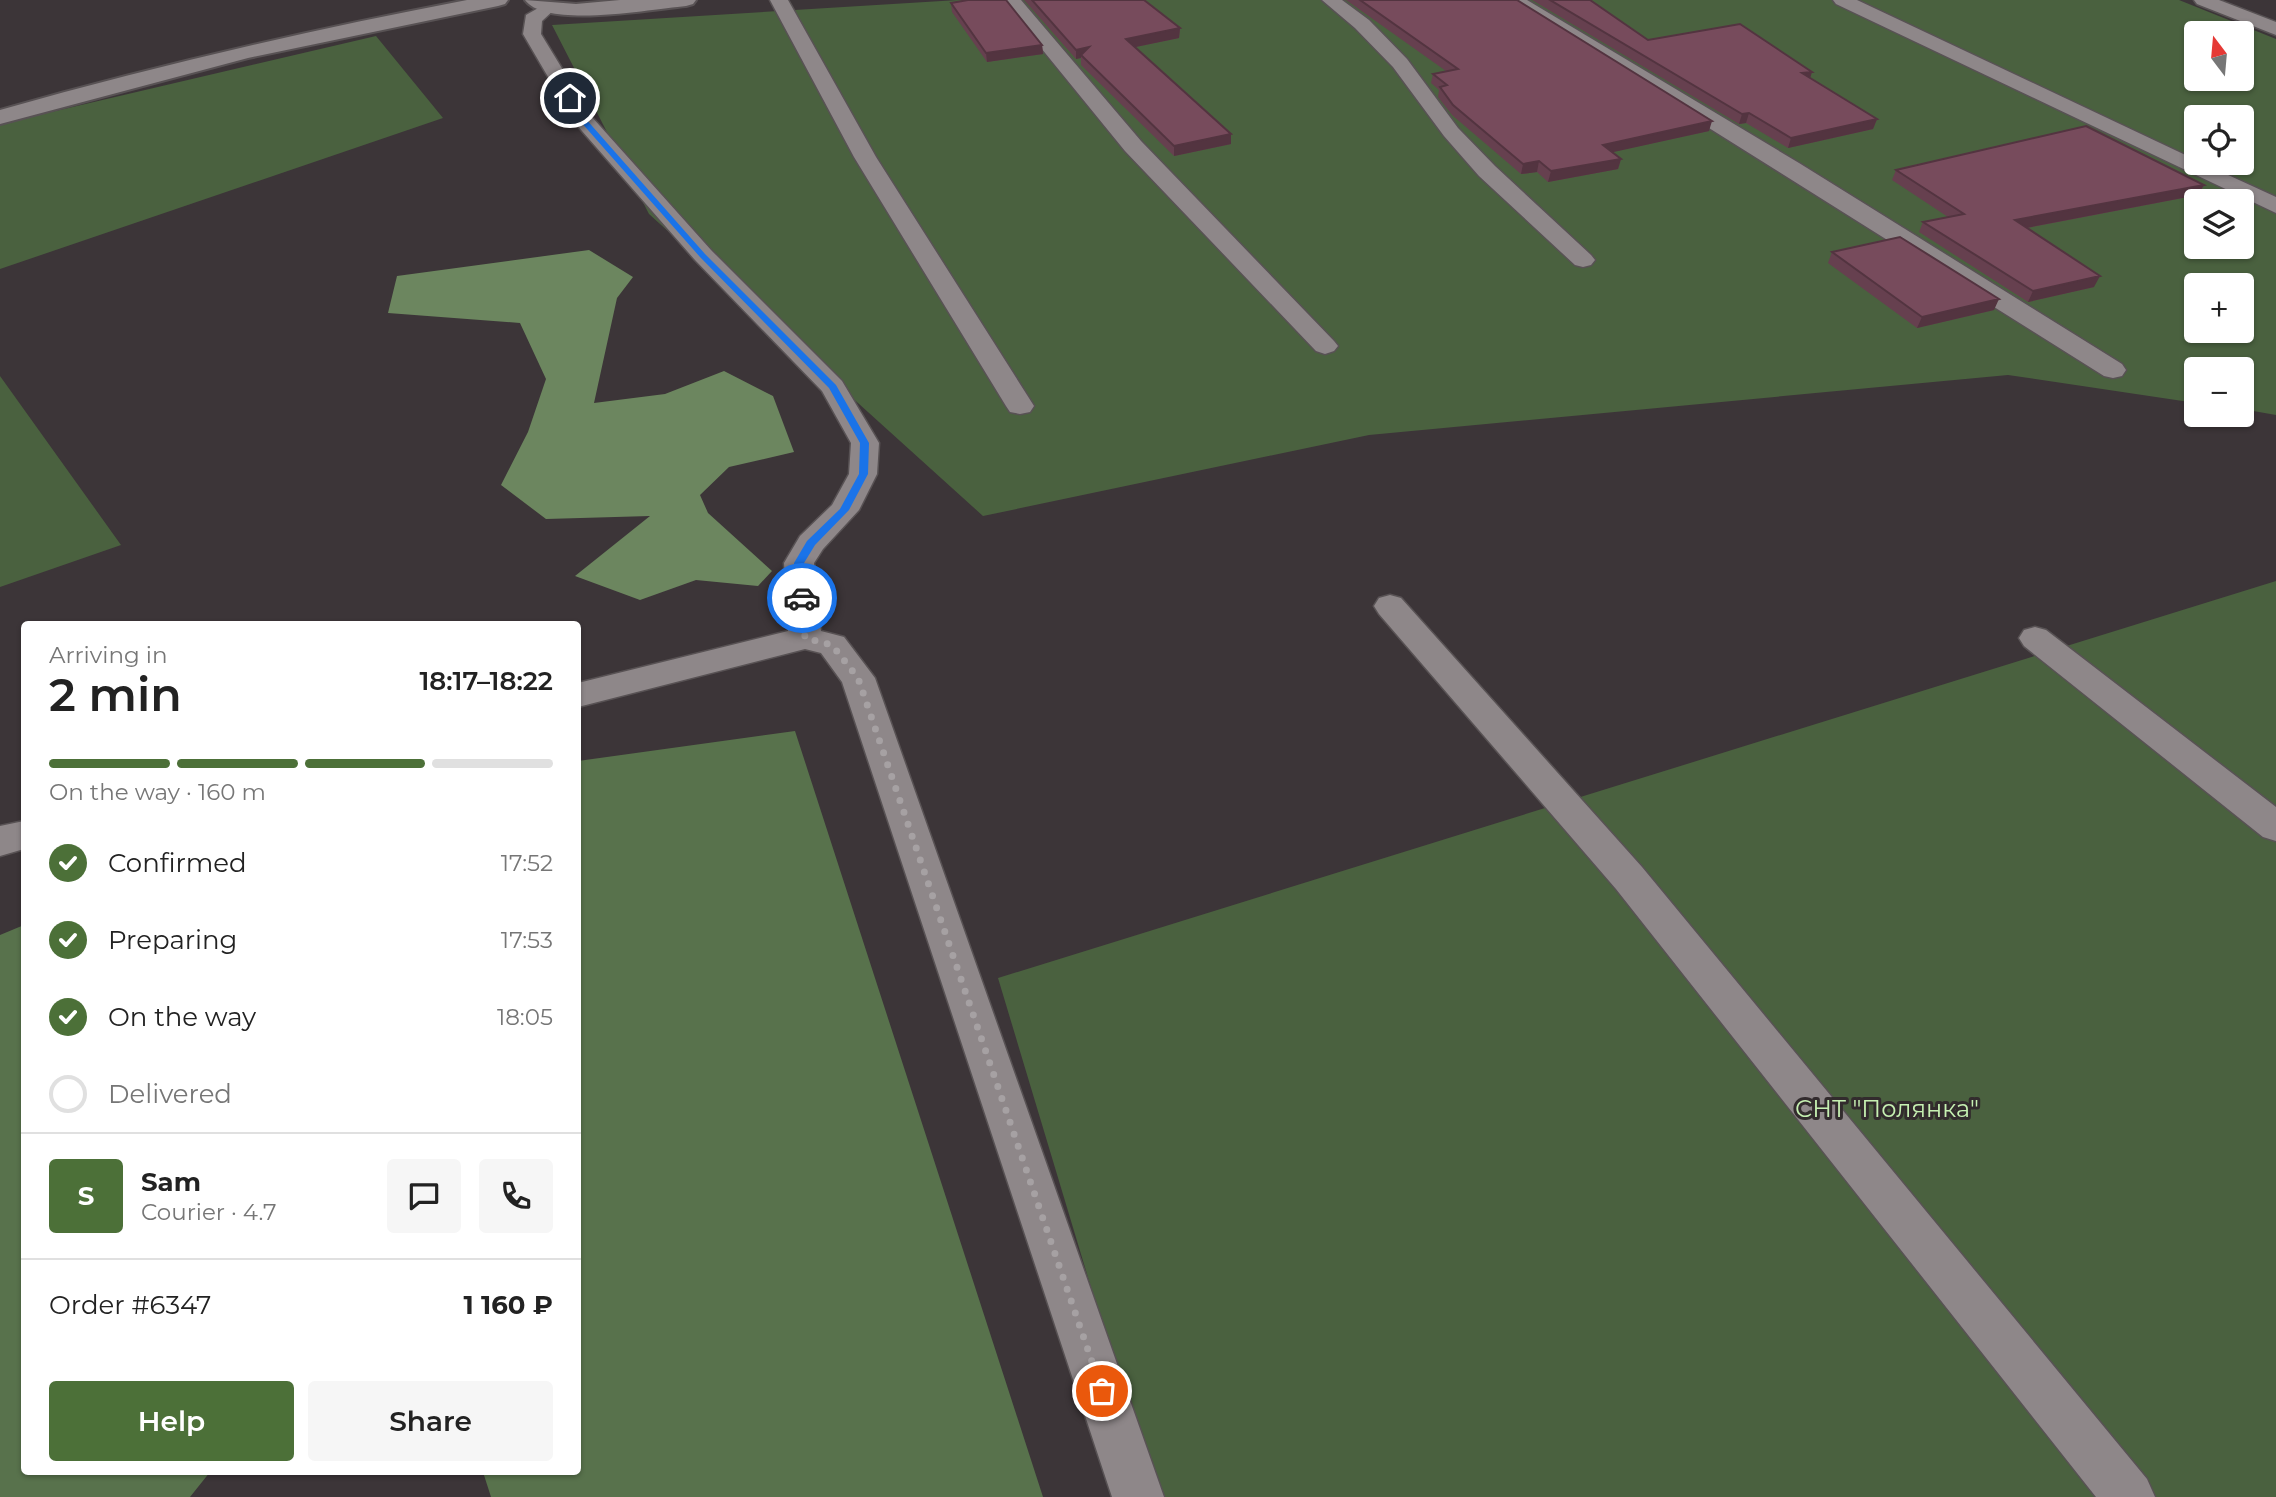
<!DOCTYPE html>
<html lang="en">
<head>
<meta charset="utf-8">
<style>
  body { margin:0; font-family:Montserrat,sans-serif; background:#f6f6f6; color:#222; height:100vh; display:flex; flex-direction:column; font-size:26px; white-space:nowrap }
  * { box-sizing:border-box; margin:0 }
  p { font-size:23px; color:#767676 }
  .icon { flex:none; width:38px; height:38px; fill:none; stroke:currentColor; stroke-width:2; stroke-linecap:round; stroke-linejoin:round }
  .map { position:relative; flex:1; overflow:hidden }
  .sheet { position:absolute; left:21px; top:621px; width:560px; height:854px; display:flex; flex-direction:column; background:#fff; border-radius:7px; box-shadow:0 2px 5px #0004 }
  .sheet>* { flex:none }
  .needle { width:46px; rotate:344deg }
  .tools { position:absolute; left:2184px; top:21px; display:grid; gap:14px }
  .tools a { display:grid; place-items:center; width:70px; height:70px; border-radius:7px; background:#fff; box-shadow:0 2px 5px #0004; font-size:35px }
  .pin { position:absolute; display:grid; place-items:center; width:60px; height:60px; color:#fff; margin:-30px; border:4px solid #fff; border-radius:50%; box-shadow:0 2px 7px #0007 }
  .courier { position:absolute; display:grid; place-items:center; width:70px; height:70px; margin:-35px; border:5px solid #1a73e8; border-radius:50%; background:#fff; color:#222; box-shadow:0 2px 9px #0007 }
  .summary em { font-style:normal; font-weight:600 }
  .summary div { display:flex; flex-direction:column-reverse }
  .summary { display:flex; align-items:center; justify-content:space-between; height:119px; padding:0 28px }
  h1 { font-size:46px; font-weight:600; line-height:52px }
  .bar { display:grid; grid-template-columns:repeat(4,1fr); gap:10px 7px; align-content:center; height:84px; padding:0 28px }
  .bar i { height:9px; border-radius:5px; background:#e0e0e0 }
  .bar .active { background:#4c7038 }
  .bar p { grid-column:span 4 }
  .line { display:flex; align-items:center; gap:18px; padding:0 28px; border-top:2px solid #e0e0e0 }
  .line div { flex:1 }
  .round { display:grid; place-items:center; flex:none; width:74px; height:74px; border-radius:7px; background:#f6f6f6 }
  ol { padding:0 28px; list-style:none }
  li { display:flex; align-items:center; gap:21px; height:77px }
  li p { margin-inline-start:auto }
  li .icon { padding:7px; border-radius:50%; background:#4c7038; color:#fff; stroke-width:4 }
  li:last-child { color:#767676 }
  li i { width:38px; height:38px; border:4px solid #e0e0e0; border-radius:50% }
  .button { display:flex; gap:14px; margin-top:auto; padding:14px 28px }
  .button a { flex:1; height:80px; border-radius:7px; background:#4c7038; color:#fff; font-size:28px; font-weight:600; line-height:80px; text-align:center }
  .button a+a { background:#f6f6f6; color:#222 }
  .map>svg:first-child { display:block }
  .green { fill:#4a613f; fill-rule:evenodd }
  .forest { fill:#58724c }
  .water { fill:#6c865f }
  .lines { fill:none; stroke-linecap:round; stroke-linejoin:round }
  .service-casing { stroke:#585254; stroke-width:3 }
  .minor-casing { stroke:#585254; stroke-width:4 }
  .service { fill:#8e8789; fill-rule:evenodd }
  .minor { fill:#8e8789; fill-rule:evenodd }
  .wall { fill:#66404f }
  .shaded-wall { fill:#533440 }
  .building { fill:#774b5c; stroke:#533440; stroke-width:2 }
  .route { fill:#1a73e8 }
  .done { stroke:#a6a1a3; stroke-width:7; stroke-dasharray:0 12.6 }
  .labels { text-anchor:middle; stroke-width:6; stroke-linejoin:round; paint-order:stroke }
  .near-park-label { font-size:24px; fill:#c6f1b2; stroke:#322b2d }
</style>
</head>
<body>
<div class="map">
<svg width="2276" height="1497" viewBox="0 0 2276 1497">
  <rect width="100%" height="100%" fill="#3c3538"/>
  <path class="green" d="M958 0H2179L2276 39V415L2242 409V369H2196V403L2008 375 1369 435 983 516 649 214 552 25ZM2196 33H2242V79H2196ZM2196 117H2242V163H2196ZM2196 201H2242V247H2196ZM2196 285H2242V331H2196Z
    M376 36 443 118 0 269V124Z
    M0 376 121 545 0 587Z
    M2276 581V1497H1154L998 978Z"/>
  <path class="forest" d="M795 731 1043 1497H491L483 1472H578V761Z
    M24 925V1472H210L190 1497H0V935Z"/>
  <path class="water" d="M589 250 633 277 617 298 594 403 665 394 724 371 773 396 794 452 729 467 700 495 708 513 772 571 758 586 696 580 640 600 575 576 650 516 546 519 501 485 528 432 546 379 520 323 388 313 397 276Z"/>
  <g class="lines">
    <g class="service-casing">
      <path id="service" d="M770 0H788L876 157 1034 406 1030 412 1020 414 1010 412 1006 406 854 157Z
        M1002 0H1021L1141 141 1334 341 1338 346 1334 351 1325 354 1316 351 1125 151Z
        M1322 0H1342L1369 20 1407 59 1458 128 1495 166 1591 255 1595 260 1591 265 1583 267 1575 265 1479 176 1444 136 1393 67 1355 28Z
        M1505 0H1527L1799 163 2122 364 2126 370 2122 376 2113 378 2104 376Z
        M1833 0H1857L2196 160V163H2202L2276 197V213L1836 4Z
        M2194 0H2219L2276 22V35L2197 4Z
        M547 3 556 8 542 21 541 34 591 116 711 250 842 381 879 443 877 474 859 510 823 549 814 563 821 631 844 637 875 678 1164 1497H1112L842 682 821 653 805 649 578 707V683L788 631 784 563 800 536 832 505 849 474 851 443 822 391 695 260 575 123 523 34 526 15Z
        M1390 595 1401 598 1642 867 2147 1479 2155 1497H2096L1616 889 1379 614 1374 606 1379 598Z
        M2035 627 2046 630 2276 807V841L2263 837 2024 646 2019 638 2024 630Z
        M24 821V849L0 856V826Z"/>
    </g>
    <g class="minor-casing">
      <path id="minor" d="M467 0H508L505 4 498 6 248 58 0 124V110C154 66 310 30 467 0Z
        M525 0 576 4 620 0H696L693 4 686 6C652 9 546 29 525 0Z"/>
    </g>
    <use href="#service" class="service"/>
    <use href="#minor" class="minor"/>
  </g>
  <path class="wall" d="M1024 0H1144L1180 28 1179 38 1135 47 1231 134V144L1174 156 1081 65V58L1076 59Z
    M1346 0H1517L1709 131 1612 152 1621 159 1618 169 1548 182 1537 172 1521 174 1452 115 1438 97 1439 90 1431 83 1433 74 1446 71Z
    M1532 0H1590L1648 40 1810 79 1877 119 1873 129 1788 148 1746 123 1739 124Z
    M951 3 1042 45 1043 54 987 62 952 12Z
    M1896 170 2204 185 2198 195 2027 228 2094 287 2028 302 1919 232 1923 222 1948 217 1892 180Z
    M1832 252 1994 310 1917 328 1828 263Z"/>
  <path class="shaded-wall" d="M1180 28 1179 38 1126 49V39Z
    M1042 45 1043 54 987 62 986 53Z
    M1089 47 1081 55V58L1076 59V50Z
    M1812 72 1809 82 1802 73Z
    M1749 113 1746 123 1739 124 1742 114Z
    M1877 119 1873 129 1788 148 1791 138Z
    M1712 121 1709 131 1600 155 1603 145Z
    M1231 134V144L1174 156V146Z
    M1621 159 1618 169 1548 182 1551 171Z
    M1539 161 1537 172 1521 174 1523 164Z
    M2204 185 2198 195 2010 231 2015 220Z
    M2100 276 2094 287 2028 302 2033 291Z
    M1999 299 1994 310 1917 328 1922 317Z"/>
  <path class="building" d="M968 0H1006L1042 45 986 53 951 3Z
    M1032 0H1144L1180 28 1126 39 1231 134 1174 146 1081 55 1089 47 1076 50Z
    M1360 0H1517L1712 121 1603 145 1621 159 1551 171 1539 161 1523 164 1453 105 1440 87 1447 85 1433 74 1458 69Z
    M1550 0H1590L1648 40 1740 24 1812 72 1802 73 1877 119 1791 138 1749 113 1742 114Z
    M2086 126 2204 185 2015 220 2100 276 2033 291 1923 222 1964 214 1896 170Z
    M1900 237 1999 299 1922 317 1832 252Z"/>
  <path class="route" d="M567 97H572L585 118 705 254 836 385 869 443 868 474 849 510 815 545 804 563 806 600 797 598 794 563 807 541 840 509 859 474 860 443 829 388 700 257 580 121Z"/>
  <g class="lines">
    <path class="done" d="M802 598 805 638 832 645 858 678 1102 1391"/>
  </g>
  <g class="labels">
    <g class="near-park-label">
      <text x="1887" y="1117">СНТ "Полянка"</text>
    </g>
  </g>
</svg>
<div class="tools">
<a><svg class="needle" viewBox="-14 -14 28 28"><path d="M0-13l5 13h-10z" fill="#e53935"/><path d="M0 13l5-13h-10z" fill="#767676"/></svg></a>
<a><svg class="icon" aria-label="locate" viewBox="0 0 24 24"><circle cx="12" cy="12" r="6"/><path d="M12 2v4M12 18v4M2 12h4M18 12h4"/></svg></a>
<a><svg class="icon" aria-label="layers" viewBox="0 0 24 24"><path d="M12 4l9 5-9 5-9-5zM3 14l9 5 9-5"/></svg></a>
<a>+</a>
<a>−</a>
</div>
<div class="pin" style="left:1102px;top:1391px;background:#ea580c"><svg class="icon" aria-label="bag" viewBox="0 0 24 24"><path d="M5 8h14l-1 12H6zM9 8a3 3 0 0 1 6 0"/></svg></div>
<div class="pin" style="left:570px;top:98px;background:#1f2937"><svg class="icon" aria-label="home" viewBox="0 0 24 24"><path d="M3 11l9-7 9 7M6 9v11h12V9"/></svg></div>
<div class="courier" style="left:802px;top:598px"><svg class="icon" aria-label="car" viewBox="0 0 24 24"><path d="M5 17H2v-5l4-1 3-4h7l3 4 3 1v5h-3M9 17h6M6 11h13"/><circle cx="7" cy="17" r="2"/><circle cx="17" cy="17" r="2"/></svg></div>
<section class="sheet">
<div class="summary"><div><h1>2 min</h1><p>Arriving in</p></div><em>18:17–18:22</em></div>
<div class="bar"><i class="active"></i><i class="active"></i><i class="active"></i><i></i><p>On the way · 160 m</p></div>
<ol>
<li><svg class="icon" aria-label="check" viewBox="0 0 24 24"><path d="M5 12l5 5 9-10"/></svg>Confirmed<p>17:52</p></li>
<li><svg class="icon" aria-label="check" viewBox="0 0 24 24"><path d="M5 12l5 5 9-10"/></svg>Preparing<p>17:53</p></li>
<li><svg class="icon" aria-label="check" viewBox="0 0 24 24"><path d="M5 12l5 5 9-10"/></svg>On the way<p>18:05</p></li>
<li><i></i>Delivered</li>
</ol>
<div class="line" style="height:126px"><b class="round" style="background:#4c7038;color:#fff">S</b><div><b>Sam</b><p>Courier · 4.7</p></div><a class="round"><svg class="icon" aria-label="chat" viewBox="0 0 24 24"><path d="M4 5h16v11H9l-5 4z"/></svg></a><a class="round"><svg class="icon" aria-label="phone" viewBox="0 0 24 24"><path d="M5 4h4l2 5-3 2q2 4 5 5l2-3 5 2v4C11 20 4 13 5 4z"/></svg></a></div>
<div class="line" style="height:91px"><div>Order #6347</div><b>1 160 ₽</b></div>
<div class="button"><a>Help</a><a>Share</a></div>
</section>
</div>
</body>
</html>
